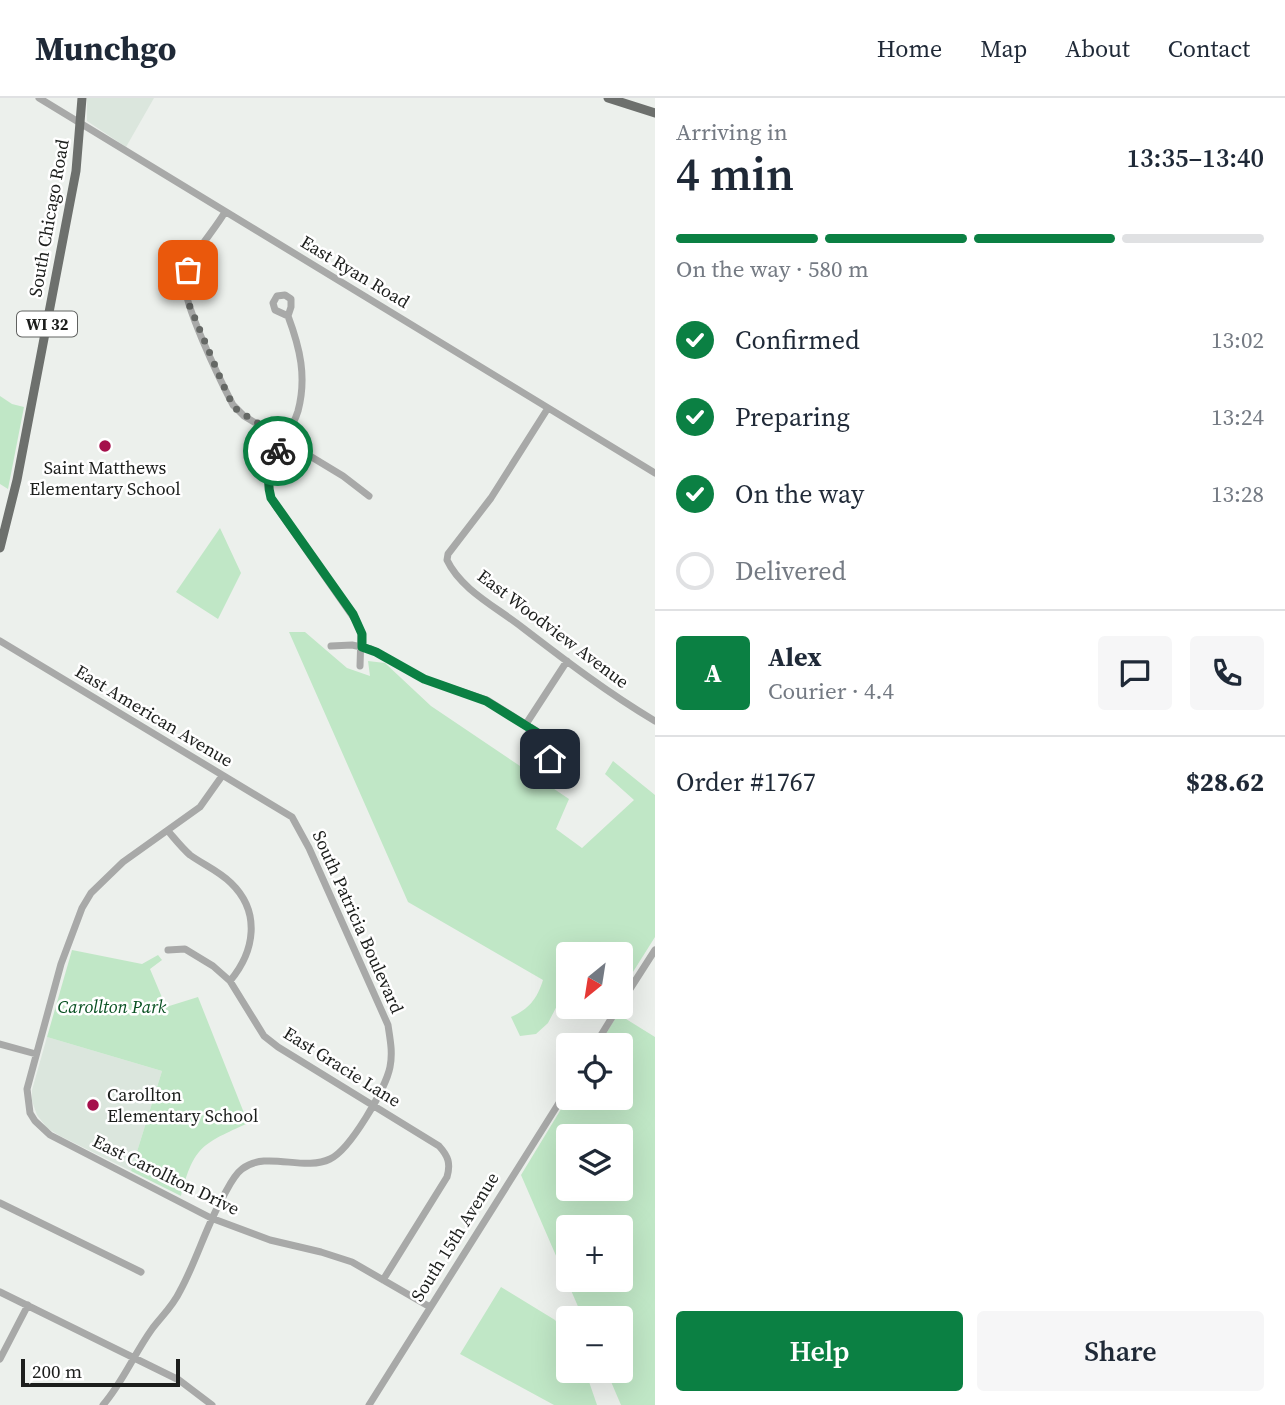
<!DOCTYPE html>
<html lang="en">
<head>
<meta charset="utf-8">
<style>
  body { margin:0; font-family:"Source Serif 4",serif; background:#f6f6f7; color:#1f2937; height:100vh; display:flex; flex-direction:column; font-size:26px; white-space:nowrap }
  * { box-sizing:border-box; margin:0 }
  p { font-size:23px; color:#747a83 }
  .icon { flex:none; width:38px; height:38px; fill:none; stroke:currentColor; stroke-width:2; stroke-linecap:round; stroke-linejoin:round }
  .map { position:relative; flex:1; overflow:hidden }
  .details { display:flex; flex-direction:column; background:#fff; width:630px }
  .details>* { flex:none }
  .needle { width:46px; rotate:210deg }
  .fabs { position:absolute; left:556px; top:844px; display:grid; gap:14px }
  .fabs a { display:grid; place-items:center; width:77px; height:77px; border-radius:7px; background:#fff; box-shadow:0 7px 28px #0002; font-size:35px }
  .scale { position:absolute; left:21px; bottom:18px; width:159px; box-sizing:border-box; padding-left:7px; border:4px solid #1c1e1c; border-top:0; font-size:19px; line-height:24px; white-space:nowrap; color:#1c1e1c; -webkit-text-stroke:5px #fff; paint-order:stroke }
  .pin { position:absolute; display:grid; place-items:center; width:60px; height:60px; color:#fff; margin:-30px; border-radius:14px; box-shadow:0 4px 10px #0006 }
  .courier { position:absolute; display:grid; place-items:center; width:70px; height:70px; margin:-35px; border:5px solid #0b8043; border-radius:50%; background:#fff; color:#222; box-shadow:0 2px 9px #0007 }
  .summary em { font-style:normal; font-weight:600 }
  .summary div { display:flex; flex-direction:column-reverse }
  .summary { display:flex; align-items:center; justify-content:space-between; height:119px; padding:0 21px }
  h1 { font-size:46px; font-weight:600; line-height:52px }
  .bar { display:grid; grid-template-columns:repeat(4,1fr); gap:10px 7px; align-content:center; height:84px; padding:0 21px }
  .bar i { height:9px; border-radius:5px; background:#e0e1e3 }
  .bar .selected { background:#0b8043 }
  .bar p { grid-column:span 4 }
  .line { display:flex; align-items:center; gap:18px; padding:0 21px; border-top:2px solid #e0e1e3 }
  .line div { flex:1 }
  .round { display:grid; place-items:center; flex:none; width:74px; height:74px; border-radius:7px; background:#f6f6f7 }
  ol { padding:0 21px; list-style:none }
  li { display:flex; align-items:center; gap:21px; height:77px }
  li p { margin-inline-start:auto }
  li .icon { padding:7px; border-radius:50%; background:#0b8043; color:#fff; stroke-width:4 }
  li:last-child { color:#747a83 }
  li i { width:38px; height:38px; border:4px solid #e0e1e3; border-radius:50% }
  .primary-button { display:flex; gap:14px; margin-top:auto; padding:14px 21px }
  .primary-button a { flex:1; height:80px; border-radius:7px; background:#0b8043; color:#fff; font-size:28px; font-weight:600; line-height:80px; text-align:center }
  .primary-button a+a { background:#f6f6f7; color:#1f2937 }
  header { display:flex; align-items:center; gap:42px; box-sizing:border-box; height:98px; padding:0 35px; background:#fff; border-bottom:2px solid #e0e1e3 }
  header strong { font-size:33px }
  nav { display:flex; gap:38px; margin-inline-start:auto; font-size:24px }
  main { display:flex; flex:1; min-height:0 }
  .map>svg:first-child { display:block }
  .built { fill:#dbe6dd }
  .green { fill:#c0e7c6; fill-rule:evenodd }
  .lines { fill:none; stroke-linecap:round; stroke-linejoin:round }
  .minor { stroke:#a8a9a8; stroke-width:7 }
  .major { stroke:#6d706d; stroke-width:9 }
  .done { stroke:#656865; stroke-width:7; stroke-dasharray:0 12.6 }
  .route { stroke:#0b8043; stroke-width:9 }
  .poi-dot { fill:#a5104b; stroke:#fff; stroke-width:2.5 }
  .labels { text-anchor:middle; stroke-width:5; stroke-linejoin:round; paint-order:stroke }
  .shield { fill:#fff; stroke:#606260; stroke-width:2 }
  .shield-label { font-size:16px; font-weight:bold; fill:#1c1e1c }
  .street-label { font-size:18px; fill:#1c1e1c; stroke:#fff }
  .poi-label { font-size:18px; fill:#1c1e1c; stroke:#fff }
  .park-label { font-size:18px; font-style:italic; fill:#095122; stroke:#fff }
</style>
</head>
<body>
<header>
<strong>Munchgo</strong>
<nav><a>Home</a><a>Map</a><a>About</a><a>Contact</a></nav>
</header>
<main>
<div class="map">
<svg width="655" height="1307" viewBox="0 0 655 1307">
  <rect width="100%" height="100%" fill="#ecf0ec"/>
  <path class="built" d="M87 0H154L126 49 87 23Z
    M47 939 162 973 131 1073 60 1038 47 1030 37 1017 32 1003V992Z"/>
  <path class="green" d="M0 298 12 306 24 309 8 391 0 386Z
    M220 430 241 475 218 521 176 494Z
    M289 534H305L347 570 370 578 368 563 385 565 431 608 569 701 556 731 582 750 634 702 605 676 613 663 655 697V839L621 893V856H569V903L559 904 548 925 536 936 520 938 511 919C529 911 537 901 543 882L408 804Z
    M72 852 142 866 158 857 162 862 150 871 166 909 198 899 248 1025C203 1046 194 1047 181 1098L131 1073 162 973 47 939Z
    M618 916 655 939V1307H621L606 1272H621V1220H583L521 1077 569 998 621 999V947H599ZM569 1038H621V1090H569ZM569 1129H621V1181H569Z
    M501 1189 555 1222 569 1241V1272H585L597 1307H554L460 1256Z"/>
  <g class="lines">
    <path class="minor" d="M39 0 655 375
      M225 114C212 136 192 155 185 180 179 198 222 286 233 307L244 318 343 378 369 398
      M288 218 275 212 273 205 277 198 285 197 291 201V209L288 218C300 250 307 279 298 313 288 347 254 371 275 407L358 526 361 536 360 568
      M548 310 491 400 448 456 447 462C461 492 498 510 523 530 566 563 608 595 655 623
      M0 543 292 719 309 750 388 927C390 941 393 954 390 969 386 990 350 1052 330 1061 304 1074 266 1052 242 1071 234 1077 229 1088 224 1097 206 1128 197 1162 180 1193 173 1208 161 1219 152 1231 134 1256 123 1284 103 1307
      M331 548 352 547 371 551 424 581 487 602 546 639 552 648 550 661
      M526 626 567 563
      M222 678 200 709 123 764 91 795 82 810 61 866 27 991 30 1015 35 1023 50 1037 211 1120 270 1142 321 1154 352 1164 430 1209
      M168 733C175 741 182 750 190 757 204 767 219 773 231 785 261 814 255 853 230 883
      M168 852 185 851 213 868 230 883 264 938 278 949 439 1048C448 1058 451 1065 447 1079L383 1182
      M621 905 655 852
      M0 946 36 956
      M595 947 619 908
      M0 1105 141 1174
      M0 1194 179 1282 212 1307
      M0 1261 28 1207
      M369 1307 569 989"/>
    <path class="major" d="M608 0 655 15
      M0 450 17 382 76 73 82 0"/>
  </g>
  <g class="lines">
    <path class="done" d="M188 172 184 186 185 197 228 298 237 312 284 342 278 353"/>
    <path class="route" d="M278 353C269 369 266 382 271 400L353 516 362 536V549L376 554 424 581 486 603 549 642 552 648 550 661"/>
  </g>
  <g class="poi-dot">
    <circle cx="105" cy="348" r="7"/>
    <circle cx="93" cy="1007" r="7"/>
  </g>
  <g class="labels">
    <rect class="shield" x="17" y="213.5" width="60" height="25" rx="5"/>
    <g class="shield-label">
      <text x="47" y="232">WI 32</text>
    </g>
    <g class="street-label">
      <text transform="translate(49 120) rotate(-80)" y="6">South Chicago Road</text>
      <text transform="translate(355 174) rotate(31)" y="6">East Ryan Road</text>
      <text transform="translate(553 531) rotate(37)" y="6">East Woodview Avenue</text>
      <text transform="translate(154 618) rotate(31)" y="6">East American Avenue</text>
      <text transform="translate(358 824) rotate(66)" y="6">South Patricia Boulevard</text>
      <text transform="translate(342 969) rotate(32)" y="6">East Gracie Lane</text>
      <text transform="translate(166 1077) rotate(26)" y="6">East Carollton Drive</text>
      <text transform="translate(455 1139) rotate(-58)" y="6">South 15th Avenue</text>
    </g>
    <g class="poi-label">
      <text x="105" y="376">Saint Matthews<tspan x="105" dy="21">Elementary School</tspan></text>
      <text x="107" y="1003" text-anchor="start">Carollton<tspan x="107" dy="21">Elementary School</tspan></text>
    </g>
    <g class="park-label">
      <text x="112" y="915">Carollton Park</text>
    </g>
  </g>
</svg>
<div class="fabs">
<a><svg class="needle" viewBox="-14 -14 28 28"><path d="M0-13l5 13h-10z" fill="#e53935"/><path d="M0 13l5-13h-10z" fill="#747a83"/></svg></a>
<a><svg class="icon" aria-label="locate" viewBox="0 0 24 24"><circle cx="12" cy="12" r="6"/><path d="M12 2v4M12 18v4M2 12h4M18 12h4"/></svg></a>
<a><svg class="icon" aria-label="layers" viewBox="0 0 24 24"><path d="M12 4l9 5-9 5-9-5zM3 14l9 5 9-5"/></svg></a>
<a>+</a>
<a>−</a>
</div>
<div class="scale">200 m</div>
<div class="pin" style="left:188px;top:172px;background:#ea580c"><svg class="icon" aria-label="bag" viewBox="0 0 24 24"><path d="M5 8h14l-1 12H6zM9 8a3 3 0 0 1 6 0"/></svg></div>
<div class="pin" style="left:550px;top:661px;background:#1f2937"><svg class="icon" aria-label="home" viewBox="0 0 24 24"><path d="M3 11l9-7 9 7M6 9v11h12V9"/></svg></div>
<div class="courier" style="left:278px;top:353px"><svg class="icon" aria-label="bike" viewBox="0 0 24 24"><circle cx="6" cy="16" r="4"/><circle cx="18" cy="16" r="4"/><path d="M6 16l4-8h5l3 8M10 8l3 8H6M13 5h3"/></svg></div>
</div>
<section class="details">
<div class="summary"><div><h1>4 min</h1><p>Arriving in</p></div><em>13:35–13:40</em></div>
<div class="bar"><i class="selected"></i><i class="selected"></i><i class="selected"></i><i></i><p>On the way · 580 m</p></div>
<ol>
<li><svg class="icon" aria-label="check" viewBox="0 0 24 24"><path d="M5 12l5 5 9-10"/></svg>Confirmed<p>13:02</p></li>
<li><svg class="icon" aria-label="check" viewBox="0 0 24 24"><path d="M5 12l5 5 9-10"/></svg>Preparing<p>13:24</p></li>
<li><svg class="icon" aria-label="check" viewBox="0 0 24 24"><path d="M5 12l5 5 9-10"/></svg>On the way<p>13:28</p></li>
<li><i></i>Delivered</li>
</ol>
<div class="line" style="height:126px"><b class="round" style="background:#0b8043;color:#fff">A</b><div><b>Alex</b><p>Courier · 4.4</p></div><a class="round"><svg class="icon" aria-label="chat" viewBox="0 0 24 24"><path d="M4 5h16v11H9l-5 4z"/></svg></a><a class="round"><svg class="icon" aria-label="phone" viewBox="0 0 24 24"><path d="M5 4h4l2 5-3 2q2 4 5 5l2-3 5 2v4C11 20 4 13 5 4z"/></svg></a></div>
<div class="line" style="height:91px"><div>Order #1767</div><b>$28.62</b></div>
<div class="primary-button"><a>Help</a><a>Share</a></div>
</section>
</main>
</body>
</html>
